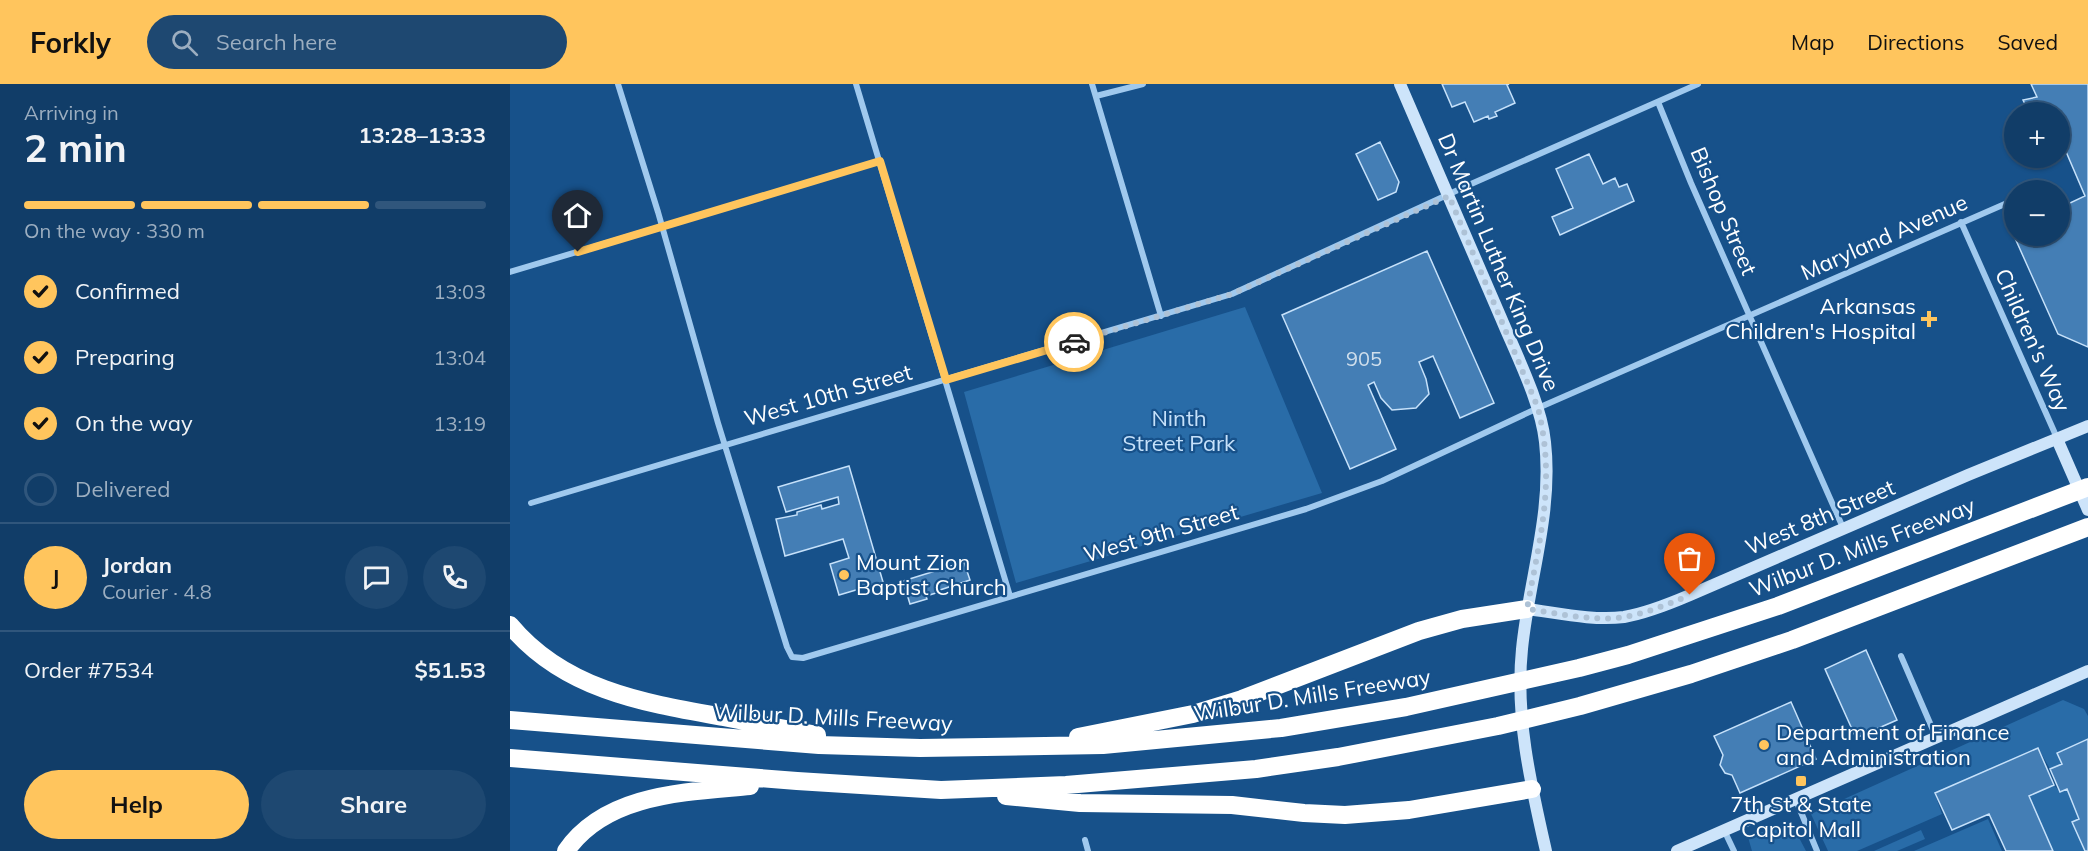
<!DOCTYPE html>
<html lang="en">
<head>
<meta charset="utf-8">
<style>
  body { margin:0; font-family:Mulish,sans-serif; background:#1e4871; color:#f1f3f6; height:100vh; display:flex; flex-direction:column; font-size:22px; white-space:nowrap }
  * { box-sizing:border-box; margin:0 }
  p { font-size:20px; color:#9caec0 }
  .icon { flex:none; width:33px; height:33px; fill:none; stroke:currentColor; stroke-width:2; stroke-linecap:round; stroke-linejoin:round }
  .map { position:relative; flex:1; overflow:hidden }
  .sheet { display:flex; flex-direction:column; background:#113d68; width:510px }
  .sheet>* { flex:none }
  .controls { position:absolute; left:1494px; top:18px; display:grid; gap:12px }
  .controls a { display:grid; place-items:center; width:66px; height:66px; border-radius:50%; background:#113d68; box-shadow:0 2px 4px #0004,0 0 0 2px #30567c; font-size:30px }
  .pin { position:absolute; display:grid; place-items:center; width:51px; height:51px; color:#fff; margin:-62px -26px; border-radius:50% 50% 50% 0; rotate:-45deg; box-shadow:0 0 6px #0007 }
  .pin .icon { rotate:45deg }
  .courier { position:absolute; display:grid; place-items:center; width:60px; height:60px; margin:-30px; border:4px solid #ffc55d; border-radius:50%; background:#fff; color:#222; box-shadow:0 2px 8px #0007 }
  .summary em { font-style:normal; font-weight:700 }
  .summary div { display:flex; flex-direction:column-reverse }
  .summary { display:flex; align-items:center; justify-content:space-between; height:102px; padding:0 24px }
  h1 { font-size:39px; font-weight:700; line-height:45px }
  .bar { display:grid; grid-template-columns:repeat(4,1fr); gap:9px 6px; align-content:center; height:72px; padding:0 24px }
  .bar i { height:8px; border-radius:4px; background:#30567c }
  .bar .current { background:#ffc55d }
  .bar p { grid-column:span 4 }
  .line { display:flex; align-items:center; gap:15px; padding:0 24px; border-top:2px solid #30567c }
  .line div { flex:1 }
  .round { display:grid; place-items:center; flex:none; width:63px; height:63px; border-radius:32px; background:#1e4871 }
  ol { padding:0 24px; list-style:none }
  li { display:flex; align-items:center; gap:18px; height:66px }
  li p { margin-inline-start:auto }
  li .icon { padding:6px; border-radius:50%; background:#ffc55d; color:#111; stroke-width:4 }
  li:last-child { color:#9caec0 }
  li i { width:33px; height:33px; border:3px solid #30567c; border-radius:50% }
  .primary-button { display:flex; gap:12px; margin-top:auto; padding:12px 24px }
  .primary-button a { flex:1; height:69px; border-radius:36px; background:#ffc55d; color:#111; font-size:24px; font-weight:700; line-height:69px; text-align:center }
  .primary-button a+a { background:#1e4871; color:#f1f3f6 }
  header { display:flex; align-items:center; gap:36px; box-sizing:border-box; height:84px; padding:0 30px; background:#ffc55d; color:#111 }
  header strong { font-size:28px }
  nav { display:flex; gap:33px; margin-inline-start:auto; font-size:21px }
  .search { width:420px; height:54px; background:#1e4871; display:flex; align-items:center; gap:15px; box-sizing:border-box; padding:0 21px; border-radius:33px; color:#9caec0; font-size:22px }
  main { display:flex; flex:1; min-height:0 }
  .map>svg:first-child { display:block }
  .green { fill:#296ca8 }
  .building { fill:#447eb5; stroke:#c6e1fa; stroke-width:1.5 }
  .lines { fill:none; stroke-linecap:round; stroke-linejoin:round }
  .street { stroke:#a0c9ee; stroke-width:6 }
  .secondary { stroke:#cde4fa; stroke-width:12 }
  .highway { stroke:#fff; stroke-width:18 }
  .done { stroke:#aec2d6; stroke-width:6; stroke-dasharray:0 10.8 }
  .route { stroke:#ffc55d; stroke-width:8 }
  .poi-dot { fill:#ffc55d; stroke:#17518a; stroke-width:2 }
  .labels { text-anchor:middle; stroke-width:4.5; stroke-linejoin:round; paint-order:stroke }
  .number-label { font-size:20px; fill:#d0dfec }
  .street-label { font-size:22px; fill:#fff; stroke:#17518a }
  .poi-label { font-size:22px; fill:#fff; stroke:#17518a; text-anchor:start }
  .park-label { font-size:22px; fill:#c6e1fa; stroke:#17518a }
</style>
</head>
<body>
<header>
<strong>Forkly</strong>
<div class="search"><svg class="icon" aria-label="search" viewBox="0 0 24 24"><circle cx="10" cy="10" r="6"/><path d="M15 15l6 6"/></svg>Search here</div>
<nav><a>Map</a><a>Directions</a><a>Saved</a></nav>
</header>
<main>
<section class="sheet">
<div class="summary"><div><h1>2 min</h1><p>Arriving in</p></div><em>13:28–13:33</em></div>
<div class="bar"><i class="current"></i><i class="current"></i><i class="current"></i><i></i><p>On the way · 330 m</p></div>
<ol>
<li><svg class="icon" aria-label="check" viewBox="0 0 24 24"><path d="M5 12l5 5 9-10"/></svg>Confirmed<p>13:03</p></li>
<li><svg class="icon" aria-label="check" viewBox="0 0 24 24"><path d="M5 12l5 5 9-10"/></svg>Preparing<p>13:04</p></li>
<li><svg class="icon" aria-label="check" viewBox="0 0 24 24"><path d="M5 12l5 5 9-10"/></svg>On the way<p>13:19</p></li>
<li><i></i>Delivered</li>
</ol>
<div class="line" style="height:108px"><b class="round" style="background:#ffc55d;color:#111">J</b><div><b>Jordan</b><p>Courier · 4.8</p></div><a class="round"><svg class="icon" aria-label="chat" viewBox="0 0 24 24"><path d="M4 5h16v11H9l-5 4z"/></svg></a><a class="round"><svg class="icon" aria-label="phone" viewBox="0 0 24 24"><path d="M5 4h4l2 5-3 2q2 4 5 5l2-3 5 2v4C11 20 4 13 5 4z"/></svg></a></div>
<div class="line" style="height:78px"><div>Order #7534</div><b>$51.53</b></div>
<div class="primary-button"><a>Help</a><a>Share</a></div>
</section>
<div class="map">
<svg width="1578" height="767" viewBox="0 0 1578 767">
  <rect width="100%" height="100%" fill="#17518a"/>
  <path class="green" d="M735 223 812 409 506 499 454 308Z
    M1553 616 1574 625 1578 632V655L1547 669 1552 680 1540 685 1528 664 1425 710 1432 730 1347 767H1318L1301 730Z
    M1544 701 1550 708 1557 705 1569 735 1563 738 1575 767H1543L1519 712Z
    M1478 735 1492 767H1404Z
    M1273 741 1285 746 1296 767H1242L1238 753Z
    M1411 746 1415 755 1387 767H1364Z"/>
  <path class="building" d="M932 0H999L997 1 1005 19 985 28 987 32 979 35 978 32 964 38 955 18 942 23Z
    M1521 0H1578V263L1548 250 1496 134 1504 131V152H1550V111L1553 109 1558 120 1575 112 1554 63 1550 65V28H1534L1532 24 1523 28H1519L1513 16 1527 13Z
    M870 58 889 98 886 108 868 116 846 70Z
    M1079 70 1093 100 1105 94 1109 103 1117 100 1124 117 1050 151 1042 133 1063 124 1046 85Z
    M917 167 984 319 950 334 923 272 909 278 916 295 919 310 906 324 882 326 871 314 864 298 858 301 886 365 840 385 772 231Z
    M339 382 373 498 329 511 320 480 339 474 333 455 275 472 266 435 287 431V428L311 421 312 425 329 420 328 413 276 428 268 403Z
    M454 478 460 496 430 506 426 509 416 512 417 515 400 520 393 497Z
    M1356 566 1387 636 1346 654 1315 585Z
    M1281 618 1306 675 1230 709 1222 691 1215 689 1210 681 1213 671 1204 652Z
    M1578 655V767H1575L1562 738 1569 735 1557 705 1550 708 1540 685 1552 680 1547 669Z
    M1528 664 1544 701 1519 712 1543 767H1496L1479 730 1442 746 1425 709Z"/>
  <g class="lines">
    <path class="street" d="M108 0 148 128 208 339 277 563 282 573 293 574 796 425 872 397 1028 324 1504 116
      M346 0 500 512
      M582 0 651 232
      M586 12 633 0
      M1148 18 1181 99 1334 446
      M1451 138 1547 354
      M0 188 370 77
      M21 419 722 210 961 100 1188 0
      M1391 572 1426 653
      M1286 716 1307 767
      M1214 746 1224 767
      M575 756 578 767"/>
    <path class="secondary" d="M890 0C924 78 958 156 991 234 1006 270 1031 319 1035 358 1043 428 1019 495 1012 565 1005 633 1021 701 1036 767
      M1547 355 1578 426
      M1017 525C1048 529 1083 537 1114 533 1137 529 1159 520 1180 511L1458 391 1578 342
      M1167 767 1578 587"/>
    <path class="highway" d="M0 541C54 606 134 619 213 633 244 639 276 645 307 651
      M0 636 309 661 410 664 593 661 771 644 896 623 1069 584 1118 571 1268 522 1578 403
      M568 653 683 630 732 615 909 547 952 535 1017 525
      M0 674 287 697 431 706 556 701 746 685 828 673 988 642 1070 622 1181 590 1282 556 1578 443
      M496 712 570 719 722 721 794 729 835 731 899 726 1022 705
      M56 767C96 709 177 708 240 702"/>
  </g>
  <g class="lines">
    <path class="done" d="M564 258 722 210 939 112 1028 324C1046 398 1030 453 1017 525 1048 529 1083 538 1114 533 1137 529 1159 520 1180 511"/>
    <path class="route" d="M68 168 370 77 436 296 564 258"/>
  </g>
  <g class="poi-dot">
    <path d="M1416 226h6v6h6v6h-6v6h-6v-6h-6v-6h6z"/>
    <circle cx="334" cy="491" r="6"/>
    <circle cx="1254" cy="661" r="6"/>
    <rect x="1285" y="691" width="12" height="12" rx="3"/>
  </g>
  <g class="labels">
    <g class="number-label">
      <text x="854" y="282">905</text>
    </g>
    <g class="street-label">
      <text transform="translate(1214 127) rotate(67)" y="8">Bishop Street</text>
      <text transform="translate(1374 153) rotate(-24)" y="8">Maryland Avenue</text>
      <text transform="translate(989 178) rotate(67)" y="8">Dr Martin Luther King Drive</text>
      <text transform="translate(1523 256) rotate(66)" y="8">Children's Way</text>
      <text transform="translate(318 311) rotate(-16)" y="8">West 10th Street</text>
      <text transform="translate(1310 433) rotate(-23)" y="8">West 8th Street</text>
      <text transform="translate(651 449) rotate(-16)" y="8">West 9th Street</text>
      <text transform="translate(1352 463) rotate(-21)" y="8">Wilbur D. Mills Freeway</text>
      <text transform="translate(802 611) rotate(-9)" y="8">Wilbur D. Mills Freeway</text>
      <text transform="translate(323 633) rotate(3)" y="8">Wilbur D. Mills Freeway</text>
    </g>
    <g class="poi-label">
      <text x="1406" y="230" text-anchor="end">Arkansas<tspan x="1406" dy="25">Children's Hospital</tspan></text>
      <text x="346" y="486">Mount Zion<tspan x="346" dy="25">Baptist Church</tspan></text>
      <text x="1266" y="656">Department of Finance<tspan x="1266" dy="25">and Administration</tspan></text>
      <text x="1291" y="728" text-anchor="middle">7th St &amp; State<tspan x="1291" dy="25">Capitol Mall</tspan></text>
    </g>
    <g class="park-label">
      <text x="669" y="342">Ninth<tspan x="669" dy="25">Street Park</tspan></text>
    </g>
  </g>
</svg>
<div class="controls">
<a>+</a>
<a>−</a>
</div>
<div class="pin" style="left:1180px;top:511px;background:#ea580c"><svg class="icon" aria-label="bag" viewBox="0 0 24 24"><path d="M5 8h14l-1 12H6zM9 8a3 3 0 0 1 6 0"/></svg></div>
<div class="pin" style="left:68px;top:168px;background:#1f2937"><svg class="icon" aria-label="home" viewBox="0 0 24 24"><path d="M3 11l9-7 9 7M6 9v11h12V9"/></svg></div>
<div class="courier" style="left:564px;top:258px"><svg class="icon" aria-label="car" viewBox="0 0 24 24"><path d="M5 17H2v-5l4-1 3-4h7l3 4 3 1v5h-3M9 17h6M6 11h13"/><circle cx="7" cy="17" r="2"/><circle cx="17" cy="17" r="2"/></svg></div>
</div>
</main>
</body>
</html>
